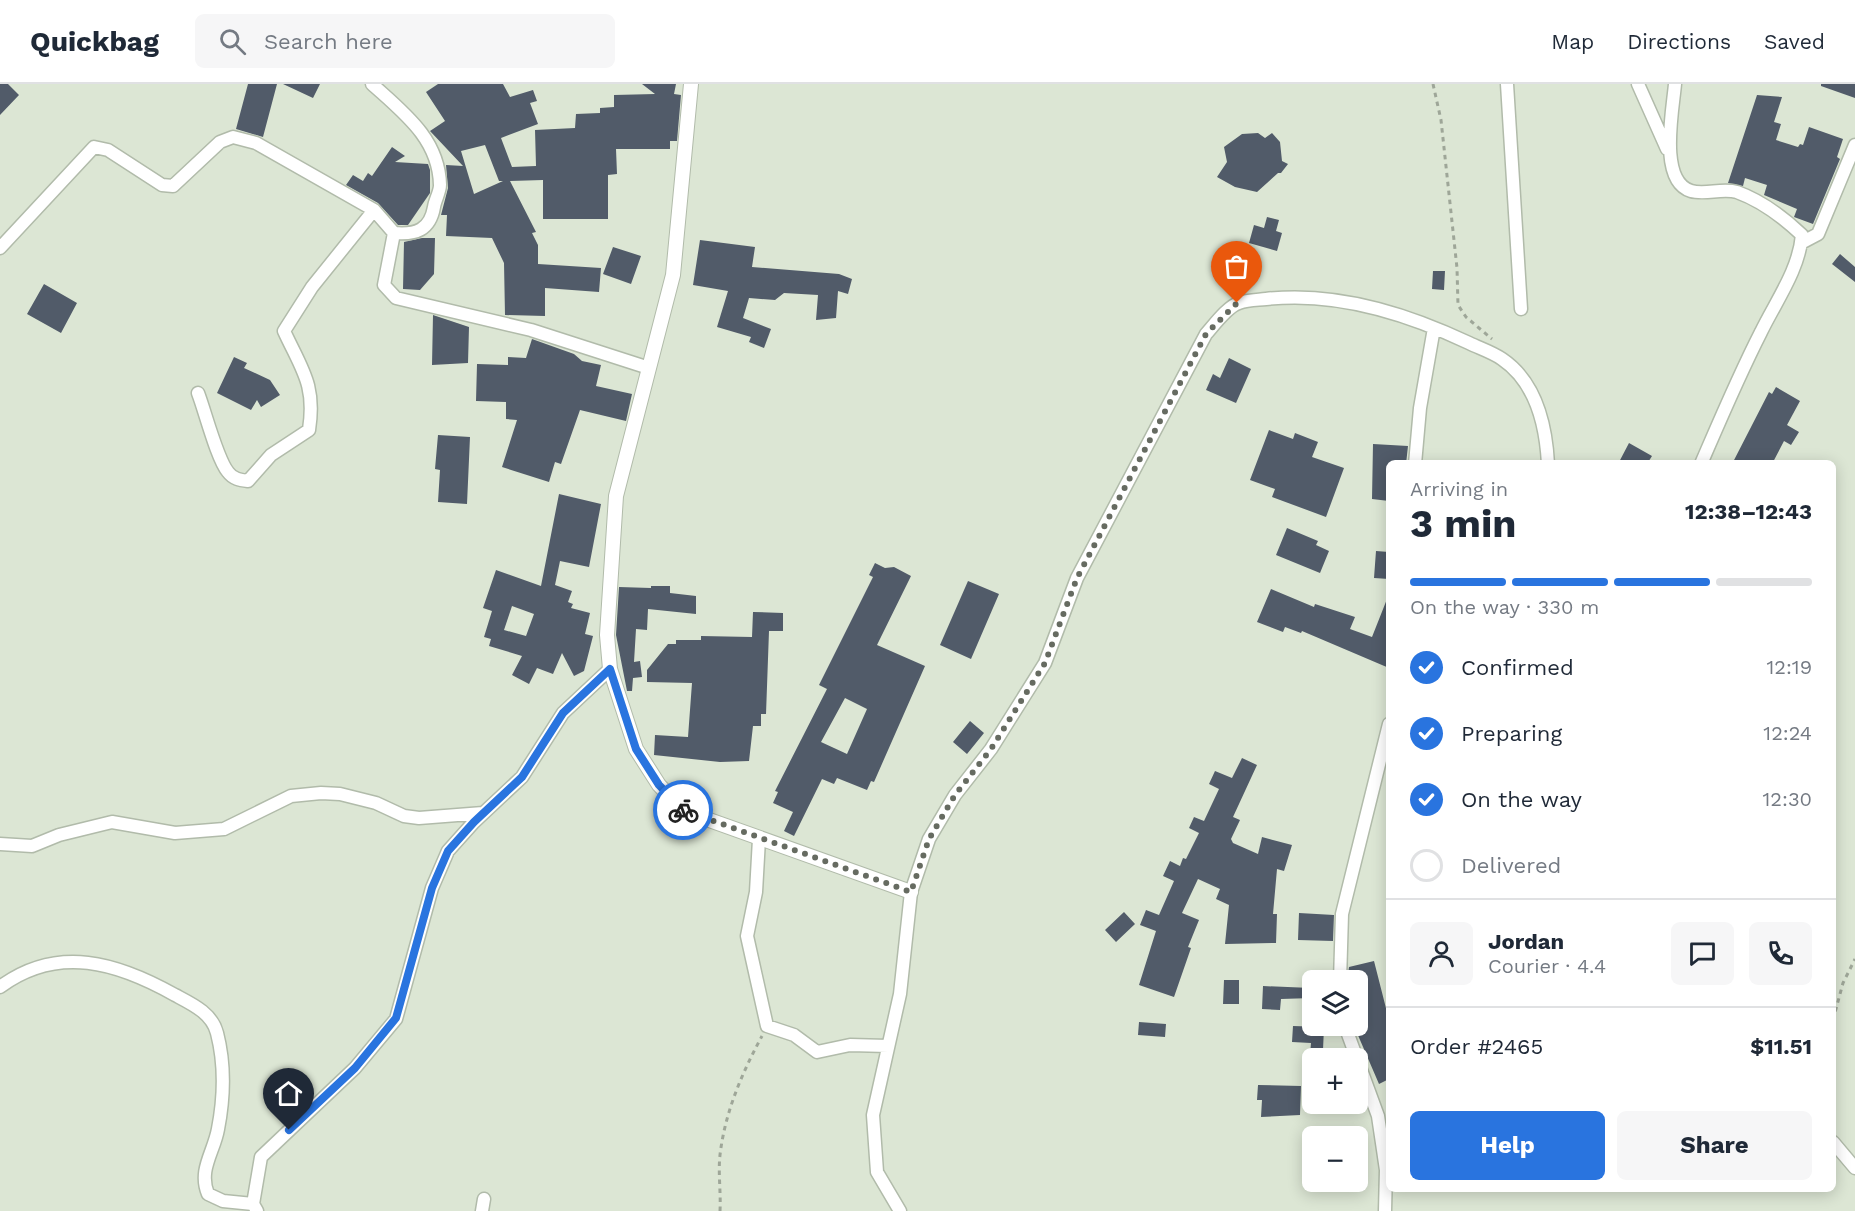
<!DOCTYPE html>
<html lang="en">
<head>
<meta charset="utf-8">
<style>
  body { margin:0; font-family:"Work Sans",sans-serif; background:#f6f6f7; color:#1f2937; height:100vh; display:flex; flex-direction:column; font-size:22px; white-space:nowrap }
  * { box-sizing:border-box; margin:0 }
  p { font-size:20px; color:#747a83 }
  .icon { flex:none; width:33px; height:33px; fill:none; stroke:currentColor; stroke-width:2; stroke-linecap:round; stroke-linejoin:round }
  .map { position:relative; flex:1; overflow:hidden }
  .sheet { position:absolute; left:1386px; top:376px; width:450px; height:732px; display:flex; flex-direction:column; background:#fff; border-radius:9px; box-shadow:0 3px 15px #0003 }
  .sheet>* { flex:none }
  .fabs { position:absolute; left:1302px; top:886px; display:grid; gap:12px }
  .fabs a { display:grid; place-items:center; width:66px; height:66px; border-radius:9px; background:#fff; box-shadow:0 3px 15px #0003; font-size:30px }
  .pin { position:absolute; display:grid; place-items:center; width:51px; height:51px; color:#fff; margin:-62px -26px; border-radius:50% 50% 50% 0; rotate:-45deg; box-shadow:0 0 6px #0007 }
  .pin .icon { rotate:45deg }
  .courier { position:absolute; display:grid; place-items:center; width:60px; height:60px; margin:-30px; border:4px solid #2974df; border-radius:50%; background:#fff; color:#222; box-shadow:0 2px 8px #0007 }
  .summary em { font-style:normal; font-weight:700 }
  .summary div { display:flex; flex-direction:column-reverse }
  .summary { display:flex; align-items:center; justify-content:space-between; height:102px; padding:0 24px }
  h1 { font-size:39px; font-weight:700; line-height:45px }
  .bar { display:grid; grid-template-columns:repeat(4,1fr); gap:9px 6px; align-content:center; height:72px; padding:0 24px }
  .bar i { height:8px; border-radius:4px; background:#e0e1e3 }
  .bar .active { background:#2974df }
  .bar p { grid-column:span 4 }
  .line { display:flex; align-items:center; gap:15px; padding:0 24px; border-top:2px solid #e0e1e3 }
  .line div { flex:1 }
  .round { display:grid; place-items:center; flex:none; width:63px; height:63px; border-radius:9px; background:#f6f6f7 }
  ol { padding:0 24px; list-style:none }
  li { display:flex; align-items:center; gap:18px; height:66px }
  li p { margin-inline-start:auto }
  li .icon { padding:6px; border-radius:50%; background:#2974df; color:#fff; stroke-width:4 }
  li:last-child { color:#747a83 }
  li i { width:33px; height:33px; border:3px solid #e0e1e3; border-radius:50% }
  .cta { display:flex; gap:12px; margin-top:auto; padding:12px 24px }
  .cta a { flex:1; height:69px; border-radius:9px; background:#2974df; color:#fff; font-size:24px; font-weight:700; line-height:69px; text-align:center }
  .cta a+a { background:#f6f6f7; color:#1f2937 }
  header { display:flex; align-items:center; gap:36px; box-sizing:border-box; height:84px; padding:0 30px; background:#fff; border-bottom:2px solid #e0e1e3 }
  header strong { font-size:28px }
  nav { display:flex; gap:33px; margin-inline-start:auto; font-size:21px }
  .search { width:420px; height:54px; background:#f6f6f7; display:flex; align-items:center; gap:15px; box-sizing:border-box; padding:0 21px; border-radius:9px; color:#747a83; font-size:22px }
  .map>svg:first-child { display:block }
  .building { fill:#515b69; fill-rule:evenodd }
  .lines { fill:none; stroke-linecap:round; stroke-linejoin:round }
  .minor-casing { stroke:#b1bbaa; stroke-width:15 }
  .tertiary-casing { stroke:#b1bbaa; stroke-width:16 }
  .path { stroke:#9ea698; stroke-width:3; stroke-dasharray:4.5 4.5; stroke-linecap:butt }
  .minor { stroke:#fff; stroke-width:12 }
  .tertiary { stroke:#fff; stroke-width:14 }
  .done { stroke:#666b61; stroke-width:6; stroke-dasharray:0 10.8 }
  .route { stroke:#2974df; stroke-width:8 }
</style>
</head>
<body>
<header>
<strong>Quickbag</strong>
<div class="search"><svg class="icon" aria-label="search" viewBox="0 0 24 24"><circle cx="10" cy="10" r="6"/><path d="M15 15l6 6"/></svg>Search here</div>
<nav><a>Map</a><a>Directions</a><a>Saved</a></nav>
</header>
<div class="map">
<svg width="1855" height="1127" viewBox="0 0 1855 1127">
  <rect width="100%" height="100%" fill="#dce6d4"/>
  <path class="building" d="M0 0H8L19 11 0 31Z
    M248 0H277L263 53 236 45Z
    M283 0H320L313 14Z
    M438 0H503L510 13 533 6 537 17 530 19 538 40 501 54 512 83 536 82 535 46 575 44 576 30 600 29V24L614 23V11L655 10 642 0H676L674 10 681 11 677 57H670V65H616L617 90 608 91V135H543V96L510 97 536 148 532 149 538 161V180L601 184 599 208 545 204V232L505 231 504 179 492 154 446 152 447 131H441L448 104 446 81 463 82 430 47 445 37 426 8ZM485 61 499 97H503L474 110 461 67Z
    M1821 0H1855V14L1821 2Z
    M1757 11 1782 13 1774 38 1781 40 1776 56 1798 63 1800 60 1803 61 1809 43 1843 55 1837 73 1840 75 1813 140 1794 133 1797 125 1764 111 1767 101 1745 94 1743 102 1728 99Z
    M1258 49 1265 54 1272 49 1280 58 1282 77 1288 80 1281 89H1278L1257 108 1235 103 1217 93 1227 78 1224 63 1242 50Z
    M392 63 405 72 395 78 428 80 430 86V109L408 141H398L378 119 346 101 353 91 363 97 368 89 372 92Z
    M1267 133 1279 136 1276 147 1282 149 1277 167 1249 159 1254 141 1264 144Z
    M422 154H435L434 190 420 206 403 205 404 158Z
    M700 156 755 163 752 183 839 190 852 195 848 210 838 207 836 234 816 236 818 211 784 209 775 216 749 214 743 234 771 245 764 264 749 258 751 253 717 243 728 207 693 201Z
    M613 163 641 172 631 200 603 190Z
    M1840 170 1855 183V198L1832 180Z
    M1433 187H1445L1444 206 1432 205Z
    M44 200 77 219 61 249 27 230Z
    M433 231 469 243 468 279 432 281Z
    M532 255 574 270 582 277 601 281 596 302 632 310 626 337 580 326 561 380 555 378 549 398 502 383 517 336 506 335V318L476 317 477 280 508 281V273L526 274Z
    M234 273 247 279 244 284 270 296 280 311 261 323 257 316 251 326 217 309Z
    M1229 274 1251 285 1236 319 1206 306 1213 290 1220 294Z
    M1776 303 1800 317 1787 341 1799 348 1791 361 1784 357 1772 380H1732L1769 308 1772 310Z
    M1269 346 1293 355 1295 349 1318 358 1312 373 1344 384 1326 433 1272 413 1275 405 1250 396Z
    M438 351 470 353 467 420 438 418 440 386 435 385Z
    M1629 359 1652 372 1647 380H1618Z
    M1373 360 1408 362 1406 380H1389V417L1372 415Z
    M559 410 601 420 589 483 560 477 555 501 572 507 568 518 573 520 571 524 590 529 585 550 593 552 584 587 574 592 562 569 553 590 537 584 529 600 512 591 522 572 489 562 491 555 484 553 492 527 483 524 496 486 541 502ZM512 522 534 530 526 552 504 546Z
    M1287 444 1318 457 1316 461 1329 467 1320 489 1276 471Z
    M1376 467 1389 468V495L1374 494Z
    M875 479 885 484 894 483 911 492 877 561 925 582 874 698 871 697 867 706 837 694 834 700 822 695 794 752 784 747 793 728 773 719 778 708 775 707 827 605 819 601 873 493 869 491ZM845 614 867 625 847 670 821 658Z
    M968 497 999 510 971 575 940 561Z
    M651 502H670V509L696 512V530L648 525 647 546 636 545 634 578 640 577 642 593 633 594 632 607H627L616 551 619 503 651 504Z
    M1271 505 1314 523 1315 520 1355 533 1350 545 1372 553 1389 510V584L1302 547 1301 549 1285 543 1283 548 1257 538Z
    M753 528 783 529V547H769L766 630H761V642H753L749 677 720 678 654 671 655 651 688 653 692 599 647 598V586L668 560H676V556H701V552L752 553Z
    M970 637 984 649 967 670 953 658Z
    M1242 674 1257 681 1233 733 1240 736 1231 755 1233 759 1258 770 1262 753 1292 761 1284 787 1277 785 1273 830H1277L1276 859 1225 860 1229 821 1216 815 1220 805 1198 795 1182 829 1199 836 1188 863 1191 864 1174 913 1139 901 1156 847 1140 841 1146 826 1159 831 1174 797 1163 792 1170 777 1180 782 1183 774 1186 775 1199 749 1189 744 1194 733 1204 737 1219 705 1209 700 1215 687 1232 694Z
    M1124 828 1135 840 1116 858 1105 846Z
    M1299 829 1334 831 1333 857 1298 856Z
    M1374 877 1389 936V995L1379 1000 1354 942H1358V893L1350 895 1348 890 1349 883Z
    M1224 896H1239V920H1223Z
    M1263 902 1311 904 1312 914 1281 915 1280 926 1262 925Z
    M1139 938 1166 940 1165 953 1138 951Z
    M1293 942 1324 943 1323 966 1310 971 1311 959 1292 958Z
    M1258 1001 1301 1002 1300 1031 1261 1033 1262 1016H1257Z"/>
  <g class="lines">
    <g class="minor-casing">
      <path id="minor" d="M372 0C404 29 439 55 440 101 440 108 435 116 434 123 430 146 416 151 394 149
        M1507 0 1521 225
        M1638 0 1667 65
        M1675 0C1673 25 1658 97 1691 107 1705 111 1722 104 1737 108 1762 117 1783 133 1802 151 1799 186 1776 217 1761 248 1739 291 1720 336 1701 380
        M1801 159 1818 150 1855 61
        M0 164 94 63 108 66 162 101 173 102 220 58 233 53 256 59 374 126 394 149 384 201 396 214 531 246 649 284
        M198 309C205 327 217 375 228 388 233 395 240 396 248 397L271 371 309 346C316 301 302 286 284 247L312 203 374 126
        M1415 380 1420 324 1434 244
        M759 755 756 808 747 852 767 942 794 951 817 968 850 961 888 962
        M0 760 32 762 59 751 112 738 175 749 224 745 291 712 321 709 340 710 376 719 404 732 419 734 483 729
        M1340 897 1342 830 1389 640
        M0 903C58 860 118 879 175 911 192 920 212 929 217 949 225 980 224 1014 218 1045 214 1068 198 1086 208 1110L223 1117 253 1120
        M1345 942 1378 1032 1386 1086 1385 1127
        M1833 1058 1855 1084
        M257 1127 253 1120 261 1073 355 984 396 935 432 804 448 767 474 738 522 693 563 629 610 585
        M482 1127 484 1115
        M900 1127 877 1088 873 1031 900 910 911 808 929 755 955 711 991 665 1045 579 1077 494 1206 250C1214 241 1228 222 1239 219 1247 216 1257 216 1266 215 1336 207 1406 229 1469 259 1479 264 1492 268 1502 275 1536 298 1546 341 1548 380"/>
    </g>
    <g class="tertiary-casing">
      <path id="tertiary" d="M691 0 673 191 616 412 607 551 610 585 636 665 659 701 684 727 911 808"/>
    </g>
    <path class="path" d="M1433 0 1441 36 1457 184 1458 221 1466 233 1492 255
      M1833 936 1843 899 1855 875
      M720 1127C721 1108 718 1089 720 1071 725 1028 742 989 762 952"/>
    <use href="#minor" class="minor"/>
    <use href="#tertiary" class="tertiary"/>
  </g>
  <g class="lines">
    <path class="done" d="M683 726 911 808 929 755 955 711 991 665 1045 579 1077 494 1206 250 1237 219"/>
    <path class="route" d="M289 1046 355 984 396 934 432 804 448 767 474 738 522 693 563 629 610 585 636 665 659 701 683 726"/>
  </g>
</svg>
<div class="fabs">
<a><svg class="icon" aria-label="layers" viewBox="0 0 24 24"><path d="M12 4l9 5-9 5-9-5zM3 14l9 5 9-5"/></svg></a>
<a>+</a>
<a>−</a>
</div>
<div class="pin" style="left:1237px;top:219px;background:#ea580c"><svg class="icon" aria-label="bag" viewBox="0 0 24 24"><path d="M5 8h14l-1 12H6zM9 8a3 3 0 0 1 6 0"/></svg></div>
<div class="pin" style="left:289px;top:1046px;background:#1f2937"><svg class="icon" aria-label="home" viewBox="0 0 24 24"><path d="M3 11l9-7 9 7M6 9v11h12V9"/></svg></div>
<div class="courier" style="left:683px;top:726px"><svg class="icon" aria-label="bike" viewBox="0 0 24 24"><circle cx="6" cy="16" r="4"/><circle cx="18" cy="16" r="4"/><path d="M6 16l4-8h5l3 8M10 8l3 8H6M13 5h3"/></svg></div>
<section class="sheet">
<div class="summary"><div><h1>3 min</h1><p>Arriving in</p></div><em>12:38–12:43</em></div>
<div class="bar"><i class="active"></i><i class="active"></i><i class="active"></i><i></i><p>On the way · 330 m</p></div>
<ol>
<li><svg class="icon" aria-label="check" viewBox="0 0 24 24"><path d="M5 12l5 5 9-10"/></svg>Confirmed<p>12:19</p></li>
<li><svg class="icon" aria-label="check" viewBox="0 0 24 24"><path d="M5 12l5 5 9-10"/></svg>Preparing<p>12:24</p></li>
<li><svg class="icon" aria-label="check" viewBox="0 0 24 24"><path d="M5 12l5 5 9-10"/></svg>On the way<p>12:30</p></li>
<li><i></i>Delivered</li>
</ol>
<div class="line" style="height:108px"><a class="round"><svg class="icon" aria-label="person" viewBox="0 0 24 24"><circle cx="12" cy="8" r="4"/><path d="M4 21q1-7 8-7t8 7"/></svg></a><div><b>Jordan</b><p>Courier · 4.4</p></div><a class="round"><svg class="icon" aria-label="chat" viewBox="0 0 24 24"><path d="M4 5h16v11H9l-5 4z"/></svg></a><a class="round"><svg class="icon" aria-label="phone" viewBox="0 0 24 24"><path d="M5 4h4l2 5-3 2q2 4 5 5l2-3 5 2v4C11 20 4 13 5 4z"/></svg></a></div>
<div class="line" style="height:78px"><div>Order #2465</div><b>$11.51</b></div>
<div class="cta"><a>Help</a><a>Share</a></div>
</section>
</div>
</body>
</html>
